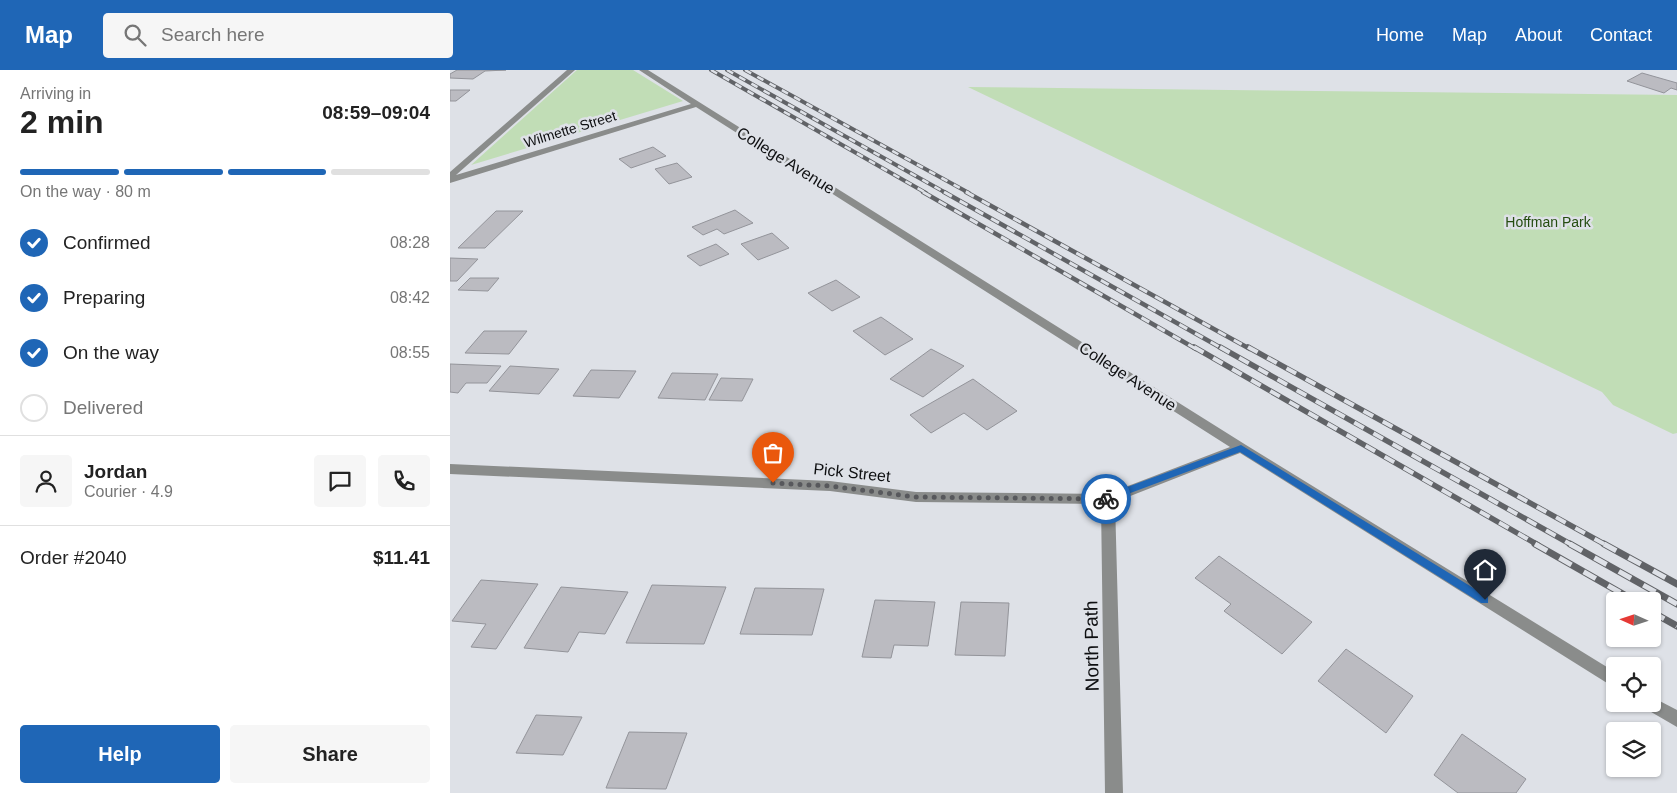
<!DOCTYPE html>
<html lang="en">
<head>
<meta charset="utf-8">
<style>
  body { margin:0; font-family:Helvetica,sans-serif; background:#f6f6f6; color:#222; height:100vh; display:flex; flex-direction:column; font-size:19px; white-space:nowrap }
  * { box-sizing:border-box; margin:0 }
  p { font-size:16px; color:#767676 }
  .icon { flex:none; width:28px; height:28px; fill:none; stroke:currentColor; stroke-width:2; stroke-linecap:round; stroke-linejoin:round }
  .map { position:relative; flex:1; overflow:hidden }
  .drawer { display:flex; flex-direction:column; background:#fff; width:450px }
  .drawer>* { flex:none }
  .needle { width:32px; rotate:273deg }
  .controls { position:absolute; left:1156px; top:522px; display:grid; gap:10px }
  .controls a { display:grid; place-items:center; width:55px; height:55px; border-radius:5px; background:#fff; box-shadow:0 1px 4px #0004; font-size:25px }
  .pin { position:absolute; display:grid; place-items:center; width:42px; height:42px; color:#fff; margin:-51px -21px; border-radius:50% 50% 50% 0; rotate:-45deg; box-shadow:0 0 5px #0007 }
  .pin .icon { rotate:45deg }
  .courier { position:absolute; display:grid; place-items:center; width:50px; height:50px; margin:-25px; border:4px solid #1f66b6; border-radius:50%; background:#fff; color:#222; box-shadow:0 1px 6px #0007 }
  .summary em { font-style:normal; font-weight:800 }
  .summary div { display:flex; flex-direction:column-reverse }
  .summary { display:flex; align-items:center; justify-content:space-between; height:85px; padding:0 20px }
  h1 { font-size:32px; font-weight:800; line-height:38px }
  .bar { display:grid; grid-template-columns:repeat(4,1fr); gap:8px 5px; align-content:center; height:60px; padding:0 20px }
  .bar i { height:6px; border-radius:4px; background:#e0e0e0 }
  .bar .active { background:#1f66b6 }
  .bar p { grid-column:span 4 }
  .line { display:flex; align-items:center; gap:12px; padding:0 20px; border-top:1px solid #e0e0e0 }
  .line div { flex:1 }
  .round { display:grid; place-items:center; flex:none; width:52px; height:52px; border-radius:5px; background:#f6f6f6 }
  ol { padding:0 20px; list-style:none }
  li { display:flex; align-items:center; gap:15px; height:55px }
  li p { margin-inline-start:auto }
  li .icon { padding:5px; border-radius:50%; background:#1f66b6; color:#fff; stroke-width:4 }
  li:last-child { color:#767676 }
  li i { width:28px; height:28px; border:2px solid #e0e0e0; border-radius:50% }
  .action { display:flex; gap:10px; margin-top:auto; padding:10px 20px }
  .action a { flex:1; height:58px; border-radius:5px; background:#1f66b6; color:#fff; font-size:20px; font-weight:800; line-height:58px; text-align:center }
  .action a+a { background:#f6f6f6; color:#222 }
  header { display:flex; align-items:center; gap:30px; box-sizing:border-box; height:70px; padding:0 25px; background:#1f66b6; color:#fff }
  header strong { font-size:24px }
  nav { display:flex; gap:28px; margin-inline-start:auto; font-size:18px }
  .search { width:350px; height:45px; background:#f6f6f6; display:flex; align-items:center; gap:12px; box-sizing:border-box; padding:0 18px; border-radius:5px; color:#767676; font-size:19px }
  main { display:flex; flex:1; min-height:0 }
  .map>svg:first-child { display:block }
  .green { fill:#c1ddb6 }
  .building { fill:#bbbbc1; stroke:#93949a }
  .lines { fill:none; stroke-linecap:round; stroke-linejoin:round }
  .minor { fill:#8a8c8b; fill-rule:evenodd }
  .rail-far3-casing { stroke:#616367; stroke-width:4 }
  .rail-far2-casing { stroke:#616367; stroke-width:4.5 }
  .rail-far1-casing { stroke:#616367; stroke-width:5.5 }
  .rail-casing { stroke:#616367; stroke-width:7 }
  .rail-far3 { stroke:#dee1e7; stroke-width:2.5; stroke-dasharray:7; stroke-linecap:butt }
  .rail-far2 { stroke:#dee1e7; stroke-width:3; stroke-dasharray:9; stroke-linecap:butt }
  .rail-far1 { stroke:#dee1e7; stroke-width:4; stroke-dasharray:11; stroke-linecap:butt }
  .rail { stroke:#dee1e7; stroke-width:5; stroke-dasharray:14; stroke-linecap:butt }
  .route { fill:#1f66b6 }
  .done { stroke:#57585c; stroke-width:5; stroke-dasharray:0 9 }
  .labels { text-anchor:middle; stroke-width:5; stroke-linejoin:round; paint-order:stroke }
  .far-street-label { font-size:14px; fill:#0e0f11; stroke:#dee1e7 }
  .far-park-label { font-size:14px; fill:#254d10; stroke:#dee1e7 }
  .street-label { font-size:16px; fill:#0e0f11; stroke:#dee1e7 }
  .near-street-label { font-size:19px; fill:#0e0f11; stroke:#dee1e7 }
</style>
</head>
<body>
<header>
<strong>Map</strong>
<div class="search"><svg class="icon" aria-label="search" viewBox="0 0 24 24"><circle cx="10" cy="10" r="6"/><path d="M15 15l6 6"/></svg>Search here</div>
<nav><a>Home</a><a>Map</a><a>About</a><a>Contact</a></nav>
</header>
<main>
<section class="drawer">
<div class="summary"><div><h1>2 min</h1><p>Arriving in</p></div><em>08:59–09:04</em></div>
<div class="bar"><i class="active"></i><i class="active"></i><i class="active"></i><i></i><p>On the way · 80 m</p></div>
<ol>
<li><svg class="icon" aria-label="check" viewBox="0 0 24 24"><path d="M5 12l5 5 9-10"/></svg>Confirmed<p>08:28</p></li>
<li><svg class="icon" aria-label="check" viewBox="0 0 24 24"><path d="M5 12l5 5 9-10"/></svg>Preparing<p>08:42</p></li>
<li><svg class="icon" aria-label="check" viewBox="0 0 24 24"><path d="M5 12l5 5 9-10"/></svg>On the way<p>08:55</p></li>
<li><i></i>Delivered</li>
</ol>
<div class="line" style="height:90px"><a class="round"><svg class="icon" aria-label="person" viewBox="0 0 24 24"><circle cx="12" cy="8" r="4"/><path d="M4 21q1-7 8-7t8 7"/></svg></a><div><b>Jordan</b><p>Courier · 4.9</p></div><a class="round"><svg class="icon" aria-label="chat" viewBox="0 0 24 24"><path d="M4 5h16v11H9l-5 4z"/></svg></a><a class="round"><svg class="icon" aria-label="phone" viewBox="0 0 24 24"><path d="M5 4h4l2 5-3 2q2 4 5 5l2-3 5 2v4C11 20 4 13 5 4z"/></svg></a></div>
<div class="line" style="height:65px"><div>Order #2040</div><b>$11.41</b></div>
<div class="action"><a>Help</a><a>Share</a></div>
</section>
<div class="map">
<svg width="1227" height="723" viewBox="0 0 1227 723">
  <rect width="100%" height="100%" fill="#dee1e7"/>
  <path class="green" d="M127 0H183L233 31 21 95Z
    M518 17 1227 25V363L1223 364 1163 335 1152 322Z"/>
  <path class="building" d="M7 0H56L35 1 23 9 0 8V4Z
    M1192 3 1227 13V20L1221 18 1214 23 1177 11Z
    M0 20H20L6 31H0Z
    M203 77 216 86 181 98 169 89Z
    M227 93 242 107 219 114 205 99Z
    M285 140 303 153 274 164 267 159 253 165 242 157Z
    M46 141H73L35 178H8Z
    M322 163 339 178 308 190 291 174Z
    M266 174 279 184 250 196 237 186Z
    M0 188 28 189 7 211H0Z
    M20 208H49L38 221 8 220Z
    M386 210 410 227 382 241 358 223Z
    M431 247 463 269 435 285 403 261Z
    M34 261H77L59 284 15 283Z
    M481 279 514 296 473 327 440 309Z
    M0 294 51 296 37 313H16L8 323 0 322Z
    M60 296 109 299 89 324 39 321Z
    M141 300 186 301 169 328 123 326Z
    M222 303 268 304 255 330 208 328Z
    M271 308 303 309 292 331 259 330Z
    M523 309 567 341 537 360 514 343 481 363 460 345Z
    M769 486 862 552 832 584 774 541 781 534 745 508Z
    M31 510 88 514 46 579 21 577 36 554 2 551Z
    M202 515 276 517 254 574 176 573Z
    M111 517 178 522 155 564 129 562 118 582 74 578Z
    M305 518 374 519 362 565 290 564Z
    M425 530 485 532 478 576 444 575 441 588 412 587Z
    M511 532 559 533 555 586 505 585Z
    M896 579 963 626 936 663 868 611Z
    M86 645 132 647 113 685 66 683Z
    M179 662 237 663 216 719 156 718Z
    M1012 664 1076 709 1066 723H1008L984 705Z"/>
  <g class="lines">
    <path class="minor" d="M117 0H125L6 105 241 34 189 0H198L796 375 1165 602V618L790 383 665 432 673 723H655L651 434 466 432 380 421 0 404V394L380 411 466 422 657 424 780 377 246 37 0 113V102Z
      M1202 627 1227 640V657L1196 639 1194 634H1202Z"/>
    <g class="rail-far3-casing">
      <path id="rail-far3" d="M261 0 476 123
        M277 0 496 123
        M295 0 519 123"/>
    </g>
    <g class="rail-far2-casing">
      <path id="rail-far2" d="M473 122 746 279
        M494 122 773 279
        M516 122 800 279"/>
    </g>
    <g class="rail-far1-casing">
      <path id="rail-far1" d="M744 277 1088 475
        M770 277 1122 475
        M798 277 1156 475"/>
    </g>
    <g class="rail-casing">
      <path id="rail" d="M1085 474 1185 531
        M1120 474 1227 534
        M1154 474 1227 514
        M1202 542 1227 556"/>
    </g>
    <use href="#rail-far3" class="rail-far3"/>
    <use href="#rail-far2" class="rail-far2"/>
    <use href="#rail-far1" class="rail-far1"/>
    <use href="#rail" class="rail"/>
  </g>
  <path class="route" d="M791 375 1038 527V533H1031L790 382 659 431H653L652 429 653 426Z"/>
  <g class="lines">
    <path class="done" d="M323 413 380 416 466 427 656 429"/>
  </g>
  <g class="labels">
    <g class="far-street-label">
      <text transform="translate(120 59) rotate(-17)" y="5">Wilmette Street</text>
    </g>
    <g class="far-park-label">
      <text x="1098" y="157">Hoffman Park</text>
    </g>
    <g class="street-label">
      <text transform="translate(336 90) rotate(32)" y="6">College Avenue</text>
      <text transform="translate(678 306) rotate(33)" y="6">College Avenue</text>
      <text transform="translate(402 402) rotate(6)" y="6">Pick Street</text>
    </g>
    <g class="near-street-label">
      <text transform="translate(641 576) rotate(-91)" y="7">North Path</text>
    </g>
  </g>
</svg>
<div class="controls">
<a><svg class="needle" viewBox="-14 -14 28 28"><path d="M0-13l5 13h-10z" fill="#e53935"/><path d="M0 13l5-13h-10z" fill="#767676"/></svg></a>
<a><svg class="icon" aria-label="locate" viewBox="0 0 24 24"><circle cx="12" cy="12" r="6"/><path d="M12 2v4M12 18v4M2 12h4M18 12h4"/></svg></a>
<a><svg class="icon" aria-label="layers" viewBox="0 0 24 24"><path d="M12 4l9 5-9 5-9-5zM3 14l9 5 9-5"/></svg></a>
</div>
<div class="pin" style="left:323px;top:413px;background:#ea580c"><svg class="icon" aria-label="bag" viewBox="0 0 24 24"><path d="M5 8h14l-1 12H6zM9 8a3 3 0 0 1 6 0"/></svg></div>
<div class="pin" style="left:1035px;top:530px;background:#1f2937"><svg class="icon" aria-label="home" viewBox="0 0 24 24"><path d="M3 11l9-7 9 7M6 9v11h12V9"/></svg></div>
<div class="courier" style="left:656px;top:429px"><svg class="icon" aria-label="bike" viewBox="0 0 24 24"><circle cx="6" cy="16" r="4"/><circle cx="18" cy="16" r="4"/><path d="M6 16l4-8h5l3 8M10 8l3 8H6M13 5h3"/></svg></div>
</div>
</main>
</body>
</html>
